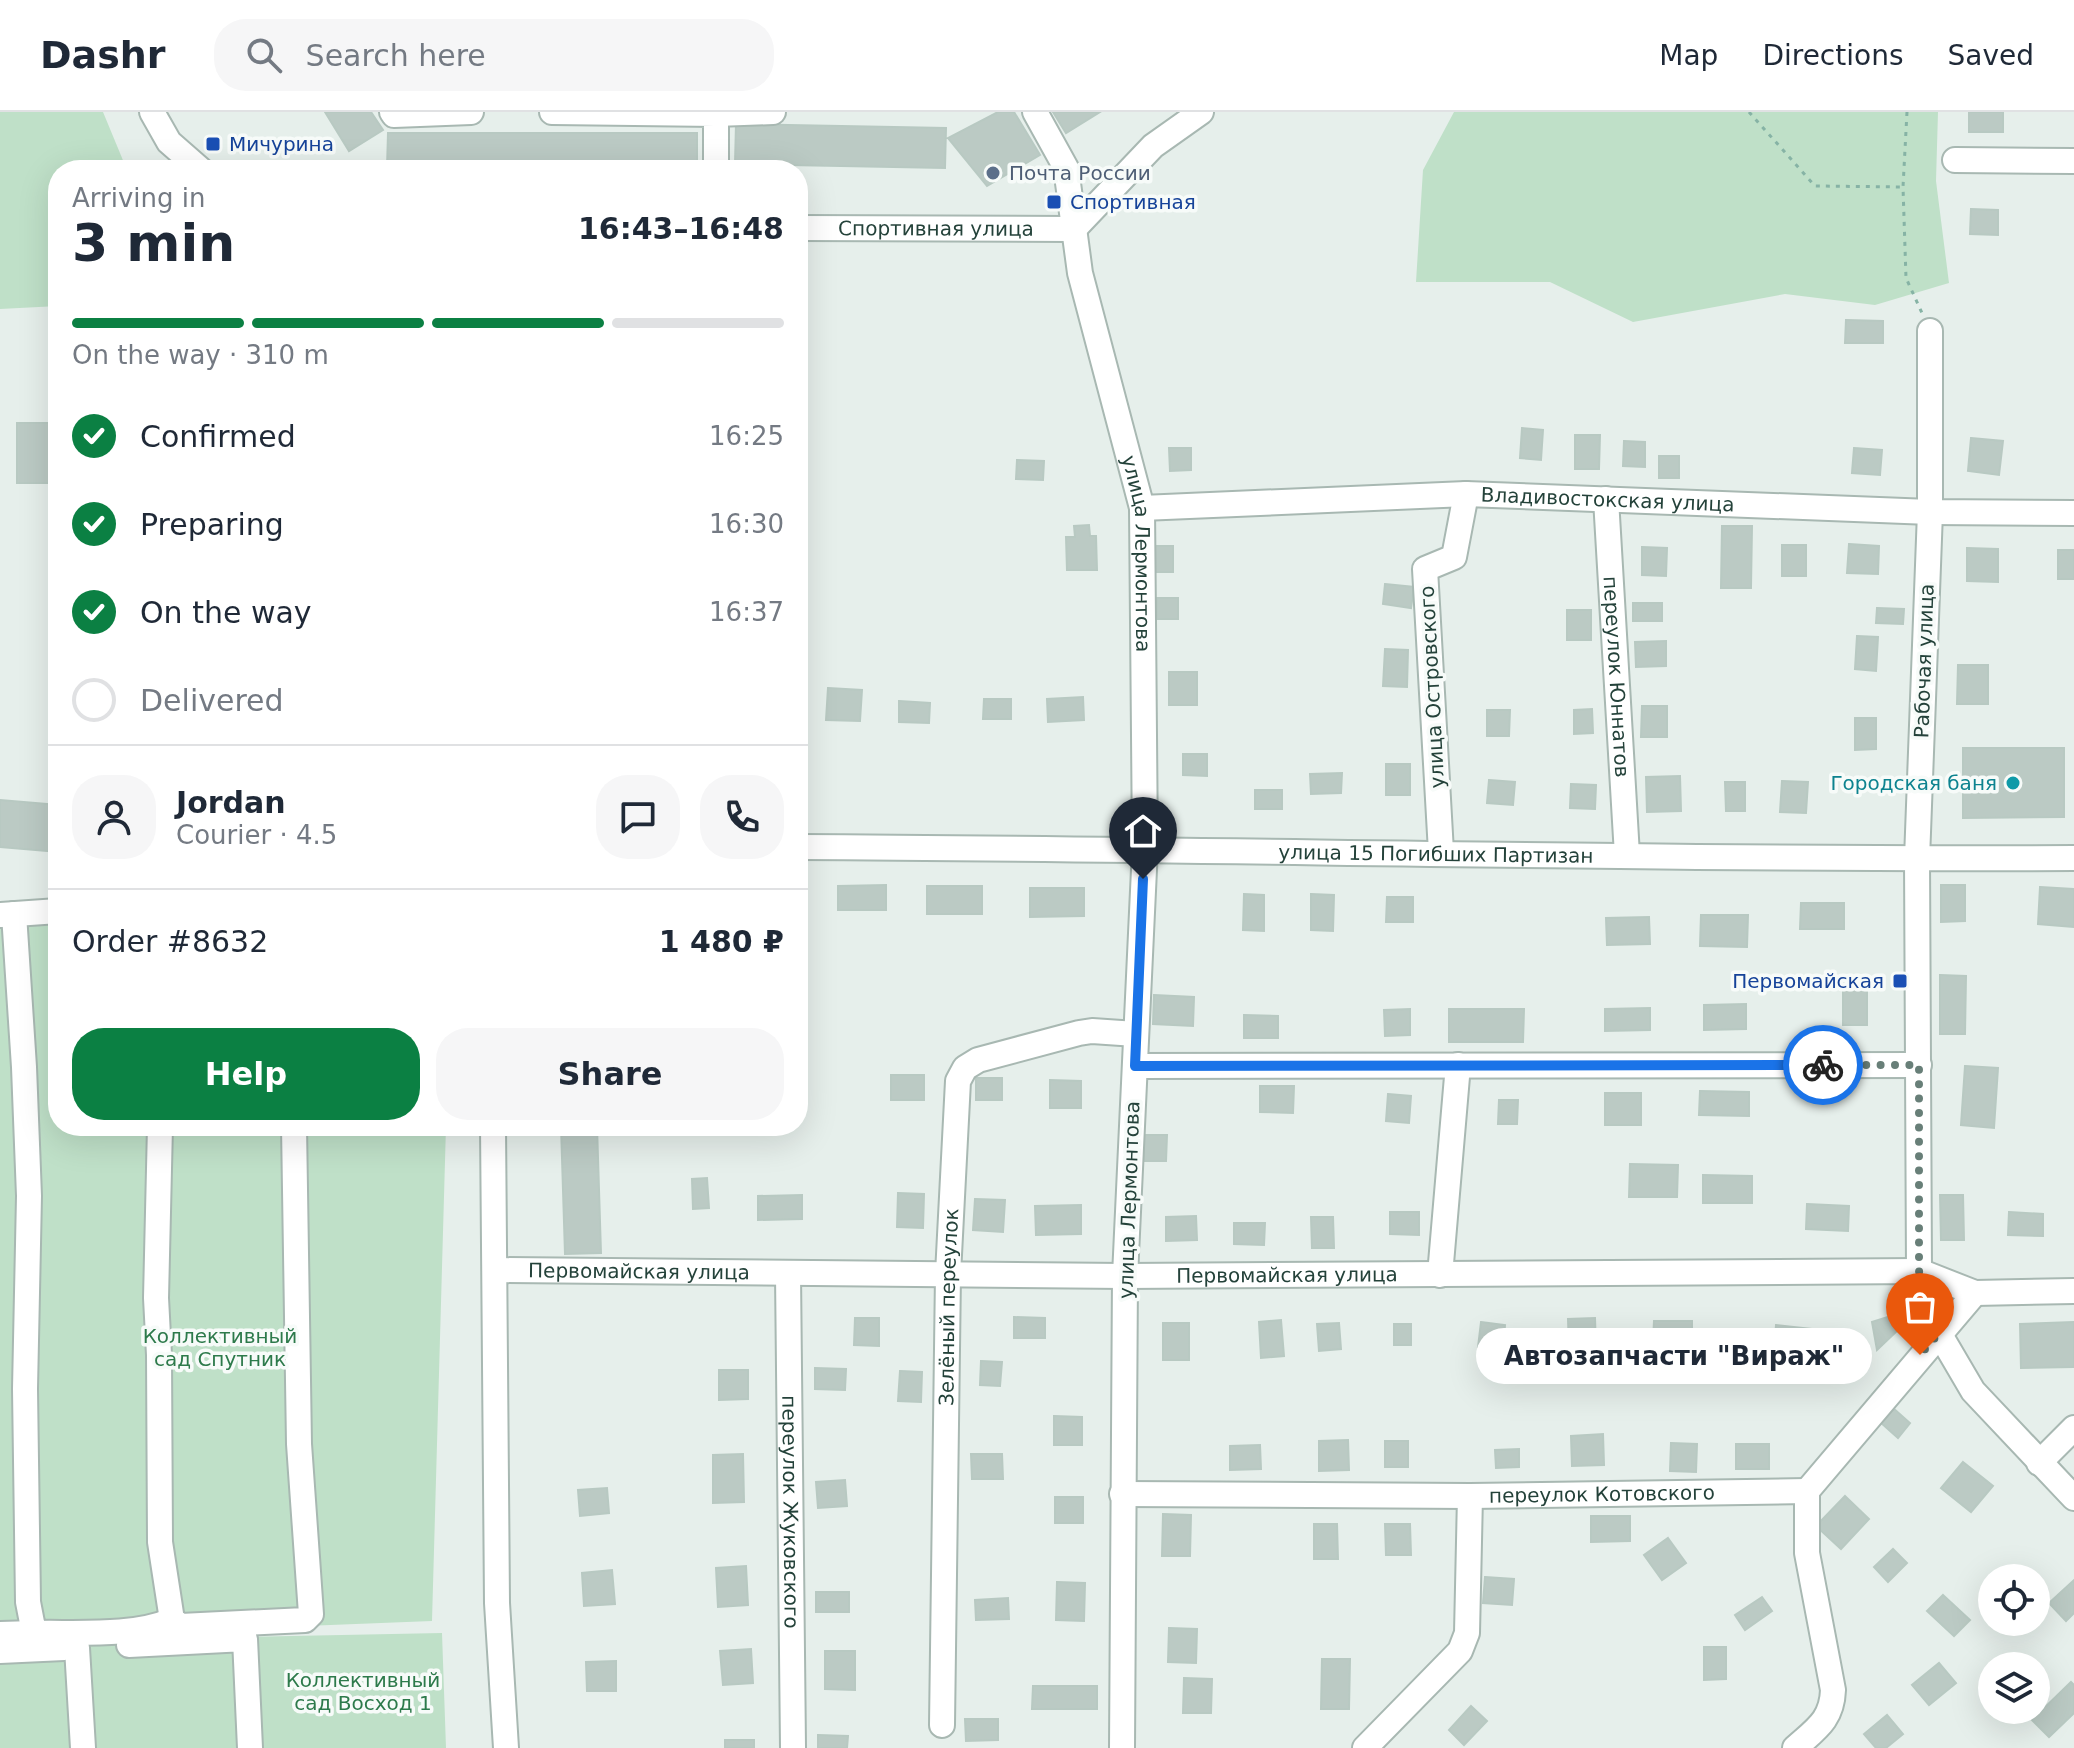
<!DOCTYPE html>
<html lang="en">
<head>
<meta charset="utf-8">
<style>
  body { margin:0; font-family:"DejaVu Sans",sans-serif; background:#f6f6f7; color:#1f2937; height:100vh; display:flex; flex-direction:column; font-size:30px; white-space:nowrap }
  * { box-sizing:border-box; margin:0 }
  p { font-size:26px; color:#747a83 }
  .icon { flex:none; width:44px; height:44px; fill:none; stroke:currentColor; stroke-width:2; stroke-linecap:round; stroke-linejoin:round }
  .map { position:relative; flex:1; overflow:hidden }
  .sheet { position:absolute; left:48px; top:48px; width:760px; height:976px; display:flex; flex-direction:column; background:#fff; border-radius:32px; box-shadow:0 8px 32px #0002 }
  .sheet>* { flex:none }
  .tools { position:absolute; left:1978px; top:1452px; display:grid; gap:16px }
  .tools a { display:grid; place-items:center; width:72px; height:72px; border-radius:50%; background:#fff; box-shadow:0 8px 32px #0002; font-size:40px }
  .pin { position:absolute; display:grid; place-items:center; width:68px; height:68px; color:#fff; margin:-82px -34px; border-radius:50% 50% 50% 0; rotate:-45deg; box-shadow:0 0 8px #0007 }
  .pin .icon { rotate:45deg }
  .courier { position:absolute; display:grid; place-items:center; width:80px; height:80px; margin:-40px; border:6px solid #1a73e8; border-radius:50%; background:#fff; color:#222; box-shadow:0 2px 10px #0007 }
  .bubble { position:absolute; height:56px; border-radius:28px; background:#fff; box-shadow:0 8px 32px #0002; font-size:26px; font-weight:700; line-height:56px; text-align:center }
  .overview em { font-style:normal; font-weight:700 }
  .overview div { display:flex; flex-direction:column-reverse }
  .overview { display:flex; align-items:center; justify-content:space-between; height:136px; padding:0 24px }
  h1 { font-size:52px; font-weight:700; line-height:60px }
  .bar { display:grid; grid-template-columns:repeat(4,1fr); gap:12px 8px; align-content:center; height:96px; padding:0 24px }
  .bar i { height:10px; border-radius:6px; background:#e0e1e3 }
  .bar .current { background:#0b8043 }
  .bar p { grid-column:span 4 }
  .line { display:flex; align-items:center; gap:20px; padding:0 24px; border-top:2px solid #e0e1e3 }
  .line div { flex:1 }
  .round { display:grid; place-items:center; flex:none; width:84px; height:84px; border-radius:32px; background:#f6f6f7 }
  ol { padding:0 24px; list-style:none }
  li { display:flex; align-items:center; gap:24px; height:88px }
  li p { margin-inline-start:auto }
  li .icon { padding:8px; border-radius:50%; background:#0b8043; color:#fff; stroke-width:4 }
  li:last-child { color:#747a83 }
  li i { width:44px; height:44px; border:4px solid #e0e1e3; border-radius:50% }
  .button { display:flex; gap:16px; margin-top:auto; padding:16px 24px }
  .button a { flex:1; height:92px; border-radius:32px; background:#0b8043; color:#fff; font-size:32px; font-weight:700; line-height:92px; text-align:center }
  .button a+a { background:#f6f6f7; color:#1f2937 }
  header { display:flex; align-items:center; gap:48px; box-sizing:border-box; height:112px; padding:0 40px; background:#fff; border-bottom:2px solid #e0e1e3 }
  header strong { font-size:38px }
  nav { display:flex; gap:44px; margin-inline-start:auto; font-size:28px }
  .search { width:560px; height:72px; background:#f6f6f7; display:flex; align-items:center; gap:20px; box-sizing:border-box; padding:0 28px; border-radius:32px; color:#747a83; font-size:30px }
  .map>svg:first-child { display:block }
  .green { fill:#bfe0c8 }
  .building { fill:#bbcac4; stroke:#b8c9c2; stroke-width:2 }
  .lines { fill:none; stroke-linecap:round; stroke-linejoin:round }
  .minor-casing { stroke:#a8b8b2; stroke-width:28 }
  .path { stroke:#86b3a5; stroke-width:3; stroke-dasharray:4 6; stroke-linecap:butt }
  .minor { stroke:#fff; stroke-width:24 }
  .done { stroke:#687f78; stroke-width:8; stroke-dasharray:0 14.4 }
  .route { stroke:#1a73e8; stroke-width:10 }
  .transit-dot { fill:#1a4fb4; stroke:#f7fbf9; stroke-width:3 }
  .service-dot { fill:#5c6f8a; stroke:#f7fbf9; stroke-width:3 }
  .culture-dot { fill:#0f9aa8; stroke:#f7fbf9; stroke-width:3 }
  .labels { text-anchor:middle; stroke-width:7; stroke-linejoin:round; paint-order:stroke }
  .transit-label { font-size:20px; fill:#164399; stroke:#f7fbf9; text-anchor:start }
  .service-label { font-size:20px; fill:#4e5e75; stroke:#f7fbf9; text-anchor:start }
  .street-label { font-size:20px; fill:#24423a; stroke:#f7fbf9 }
  .culture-label { font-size:20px; fill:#0d838f; stroke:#f7fbf9; text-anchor:end }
  .park-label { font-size:20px; fill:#2d7a4b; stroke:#f7fbf9 }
</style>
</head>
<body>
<header>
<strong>Dashr</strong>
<div class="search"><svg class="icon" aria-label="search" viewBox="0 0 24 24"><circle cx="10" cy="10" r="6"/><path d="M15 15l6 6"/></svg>Search here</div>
<nav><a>Map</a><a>Directions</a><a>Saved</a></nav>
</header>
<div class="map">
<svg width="2074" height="1636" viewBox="0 0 2074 1636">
  <rect width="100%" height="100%" fill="#e6efeb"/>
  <path class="green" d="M0 0H103L127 58H58V194L0 197Z
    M1454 0H1938L1936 69 1949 171 1875 193 1785 182 1633 210 1550 170H1416L1423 58Z
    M58 791V1014H446L432 1509 0 1526V795Z
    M442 1521 446 1636H0V1535L245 1525Z"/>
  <path class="building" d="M325 0H371L383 18 349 39Z
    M998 0H1014L1040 43 987 74 948 26Z
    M1053 0H1100L1066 21Z
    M1969 0H2003V20H1969Z
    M736 12 946 16 945 56 735 52Z
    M388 21H697V56H387Z
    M1971 97 1998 98V123L1970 122Z
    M1846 208 1883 209V231H1845Z
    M17 311H58V371H17Z
    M1522 316 1543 318 1541 348 1520 346Z
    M1575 323H1600L1599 357H1575Z
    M1971 326 2003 329 1999 363 1968 359Z
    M1624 329 1645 330V355L1623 354Z
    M1169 336H1191V358L1170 359Z
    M1854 336 1882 338 1880 363 1852 361Z
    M1659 344H1679V366H1659Z
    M1017 348 1044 349 1043 368 1016 367Z
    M1089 413 1090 424H1096L1097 458H1067L1066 425H1075L1074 414Z
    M1722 414H1752L1751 476H1721Z
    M1849 432 1879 434 1878 462 1847 461Z
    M1782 433H1806V464H1782Z
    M1154 434H1173V460H1154Z
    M1642 435 1667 436 1666 464 1642 463Z
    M1967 436 1998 437V470L1967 469Z
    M2058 438H2074V467H2058Z
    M1385 472 1414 475 1411 496 1383 492Z
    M1157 486H1178V507H1157Z
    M1633 491H1662V509H1633Z
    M1877 496 1904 497 1903 512 1876 511Z
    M1567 498H1591V528H1567Z
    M1857 524 1878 525 1876 559 1855 557Z
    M1666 529V554L1636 555 1635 530Z
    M1385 537 1408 538 1407 575 1383 574Z
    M1958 553H1988V592H1957Z
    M1169 560H1197V593H1169Z
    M828 576 862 578 860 609 826 608Z
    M1083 585 1084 608 1048 610 1047 587Z
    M984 587H1011V607H983Z
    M899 589 930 591 929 611 899 610Z
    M1642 594H1667V625H1641Z
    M1592 597 1593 621 1574 622V598Z
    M1487 598H1510L1509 624H1487Z
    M1855 606H1876V637L1855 638Z
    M1963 636H2064V705L1963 706Z
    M1183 642H1207V664L1183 663Z
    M1386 652H1410V683H1386Z
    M1342 661 1341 681 1311 682 1310 662Z
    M1680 664 1681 699 1647 700 1646 665Z
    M1489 668 1515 670 1513 693 1487 691Z
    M1782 669 1808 670 1806 701 1780 700Z
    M1725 670H1745V699H1726Z
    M1571 672 1596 673 1595 697 1570 696Z
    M1255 678H1282V697H1255Z
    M0 688 58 693V740L0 735Z
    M886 773V798H838V774Z
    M1941 773H1965V809L1941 810Z
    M927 774H982V802H927Z
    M2040 775 2074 777V815L2038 812Z
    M1030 776H1084V804L1030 805Z
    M1244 782 1264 783V819L1243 818Z
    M1311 782 1334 783 1333 819 1311 818Z
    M1387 785H1413V810H1386Z
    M1801 791H1844V817H1800Z
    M1701 803H1748L1747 835 1700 834Z
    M1649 805 1650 832 1607 833 1606 806Z
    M1940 863 1966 864 1965 922H1940Z
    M1843 877H1867V913H1843Z
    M1154 883 1194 885 1193 914 1153 912Z
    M1746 892V917L1704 918V893Z
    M1650 896V918L1605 919V897Z
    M1410 897V923L1385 924 1384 898Z
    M1449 897H1524L1523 930H1449Z
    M1244 903 1278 904V926H1244Z
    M1965 954 1998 956 1994 1016 1961 1013Z
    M891 963H924V988H891Z
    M976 966H1002V988H976Z
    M1050 968 1081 969V996H1050Z
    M1260 974H1294L1293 1001 1260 1000Z
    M1700 979 1749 980V1004L1699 1003Z
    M1605 981H1641V1013H1605Z
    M1388 982 1411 984 1409 1011 1386 1009Z
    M1499 988H1518L1517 1012H1498Z
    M561 1014H597L601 1141 565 1142Z
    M1144 1023H1167L1166 1049H1144Z
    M1630 1052 1678 1053 1677 1085H1629Z
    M1703 1063 1752 1064V1091H1703Z
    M707 1066 709 1096 693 1097 692 1067Z
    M898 1081 924 1082 923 1116 897 1115Z
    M802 1083V1107L758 1108V1084Z
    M1940 1083H1963L1964 1128H1941Z
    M975 1087 1005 1088 1003 1120 973 1118Z
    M1807 1092 1849 1094 1848 1119 1806 1117Z
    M1081 1093V1122L1036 1123 1035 1094Z
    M1390 1100H1419V1123L1390 1122Z
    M2009 1100 2043 1102V1124L2008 1123Z
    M1196 1104 1197 1128 1166 1129V1105Z
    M1311 1105H1333L1334 1136H1312Z
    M1234 1111H1265L1264 1133 1234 1132Z
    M1900 1201V1216L1877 1238 1872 1210Z
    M1014 1205 1045 1206V1226H1014Z
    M855 1206H879V1234L854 1233Z
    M1595 1206 1596 1236 1569 1237 1568 1207Z
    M1281 1208 1284 1244 1261 1246 1259 1210Z
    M1654 1209H1692V1230L1653 1229Z
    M1481 1210 1505 1213 1503 1237 1478 1235Z
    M2074 1210V1255L2021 1256 2020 1212Z
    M1163 1211H1189V1248H1163Z
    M1339 1211 1341 1237 1319 1239 1317 1212Z
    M1394 1212H1411V1233H1394Z
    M1776 1213 1811 1217 1809 1243 1774 1239Z
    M981 1249 1002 1250 1000 1274 980 1273Z
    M815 1256 846 1257 845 1278 815 1277Z
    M719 1258H748V1287L719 1288Z
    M900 1259 922 1260 921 1290 898 1289Z
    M1893 1296 1910 1311 1898 1326 1880 1310Z
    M1054 1304 1082 1305V1333H1054Z
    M1603 1322 1604 1353 1572 1354 1571 1324Z
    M1348 1328 1349 1358 1319 1359V1329Z
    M1385 1329H1408V1355H1385Z
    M1671 1331 1697 1332 1696 1360 1670 1359Z
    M1736 1332H1769V1357H1736Z
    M1260 1333 1261 1357 1230 1358V1334Z
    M1519 1337V1355L1496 1356 1495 1338Z
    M743 1342 744 1390 713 1391V1343Z
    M971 1342H1002L1003 1367H972Z
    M1963 1350 1993 1374 1971 1400 1941 1376Z
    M845 1368 847 1394 818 1396 816 1370Z
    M607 1376 609 1401 580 1404 578 1378Z
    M1845 1384 1869 1407 1841 1437 1816 1414Z
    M1055 1385H1083V1411H1055Z
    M1163 1402 1191 1403 1190 1444H1162Z
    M1591 1404H1630V1429L1591 1430Z
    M1314 1412H1337L1338 1447H1314Z
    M1385 1412H1410L1411 1443H1386Z
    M1668 1426 1686 1451 1662 1468 1644 1443Z
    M1893 1437 1907 1451 1888 1470 1874 1455Z
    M746 1454 748 1493 718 1495 716 1456Z
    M612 1458 615 1492 584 1494 582 1461Z
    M1485 1465 1514 1467 1512 1493 1483 1491Z
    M2074 1468V1501L2066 1509 2049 1491Z
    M1057 1470 1085 1471 1084 1509 1056 1508Z
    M816 1480H849V1500H816Z
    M1943 1483 1970 1508 1954 1524 1927 1499Z
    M1762 1485 1772 1499 1745 1518 1735 1503Z
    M1008 1486 1009 1507 976 1508 975 1488Z
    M1169 1516 1197 1517 1196 1551 1168 1550Z
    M1704 1535H1726V1567L1704 1568Z
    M751 1537 753 1571 723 1573 720 1539Z
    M825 1539H855V1578L825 1577Z
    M1322 1547H1350L1349 1597H1321Z
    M616 1549V1579H587L586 1550Z
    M1939 1551 1956 1571 1929 1593 1912 1573Z
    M1184 1566 1212 1567 1211 1601H1183Z
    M2071 1570 2074 1573V1601L2049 1625 2032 1608Z
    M1033 1574H1097V1597H1032Z
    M1471 1594 1487 1609 1464 1633 1449 1618Z
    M1887 1603 1903 1622 1886 1636H1876L1864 1622Z
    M965 1607H998V1628L966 1629Z
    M818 1623 848 1624 847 1636H818Z
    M725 1628H754V1636H725Z"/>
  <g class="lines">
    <g class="minor-casing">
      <g id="minor">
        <path d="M152 0 169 30 201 58"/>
        <path d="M392 0 394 3 471 0"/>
        <path d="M552 0 716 2V58"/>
        <path id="s1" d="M1035 0 1066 56 1080 161 1142 396 1145 736 1125 1164 1122 1636"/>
        <path d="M716 2 773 0"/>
        <path d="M1955 48 2074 49"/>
        <path id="s2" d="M798 116 1074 117"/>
        <path d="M1074 117 1153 34 1201 0"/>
        <path d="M1930 219V400L1917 747 1919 1159 1929 1196 1939 1221 1973 1279 2074 1386"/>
        <path id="s3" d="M1606 387 1627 743"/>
        <path id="s4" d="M1142 396 1466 382 1930 400 2074 401"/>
        <path id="s5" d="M798 735C1223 737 1649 748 2074 746"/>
        <path d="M1441 740 1425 457 1454 445 1466 382"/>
        <path d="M14 802 24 955 29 1084 25 1277 28 1490 34 1521C76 1520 134 1525 172 1508"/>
        <path d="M1 803 58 799"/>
        <path d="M1135 954 1919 953"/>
        <path d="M160 1014 156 1186 159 1243 160 1430 172 1508 181 1514 305 1508 311 1502 299 1332 294 1014"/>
        <path d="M493 1014 497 1491 506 1636"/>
        <path id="s6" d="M495 1158 1125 1164 1919 1159 1975 1181 2074 1179"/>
        <path id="s7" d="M788 1162 793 1636"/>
        <path d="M1440 1163 1458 953"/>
        <path d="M2039 1351 2074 1316"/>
        <path d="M1807 1379 1975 1181"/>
        <path id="s8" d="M1122 1382 1470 1384 1807 1379"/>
        <path d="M0 1522 34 1521"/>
        <path d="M129 1533 245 1527 250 1636"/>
        <path d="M77 1536 83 1636"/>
        <path d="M0 1539 64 1536"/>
        <path id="s9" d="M942 1613 948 1162 958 969 965 956 978 948 1079 921 1092 919 1136 922"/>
        <path d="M1365 1636 1460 1539 1467 1521 1470 1384"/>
        <path d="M1795 1636C1816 1617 1832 1608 1833 1578L1807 1441V1379"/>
      </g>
    </g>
    <path class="path" d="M1749 0 1815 74 1903 75
      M1907 0 1903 75 1906 166 1922 201"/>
    <use href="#minor" class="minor"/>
  </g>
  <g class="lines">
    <path class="done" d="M1823 953H1919V1159L1929 1196 1939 1221 1920 1243"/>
    <path class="route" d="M1143 767 1135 954 1823 953"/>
  </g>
  <g class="transit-dot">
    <rect x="205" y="24" width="16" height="16" rx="4"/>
    <rect x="1046" y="82" width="16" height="16" rx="4"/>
    <rect x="1892" y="861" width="16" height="16" rx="4"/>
  </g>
  <circle class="service-dot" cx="993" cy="61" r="8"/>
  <circle class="culture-dot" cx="2013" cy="671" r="8"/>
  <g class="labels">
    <g class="transit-label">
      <text x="229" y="39">Мичурина</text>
      <text x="1070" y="97">Спортивная</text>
      <text x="1884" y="876" text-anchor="end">Первомайская</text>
    </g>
    <g class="service-label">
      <text x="1009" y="68">Почта России</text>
    </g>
    <g class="street-label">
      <text dy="7" stroke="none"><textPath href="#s2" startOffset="138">Спортивная улица</textPath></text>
      <text dy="7" stroke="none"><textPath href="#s4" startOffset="466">Владивостокская улица</textPath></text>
      <text dy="7" stroke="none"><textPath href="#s1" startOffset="458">улица Лермонтова</textPath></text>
      <text transform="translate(1924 549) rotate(-88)" y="7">Рабочая улица</text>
      <text dy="7" stroke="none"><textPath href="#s3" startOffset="178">переулок Юннатов</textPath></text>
      <text transform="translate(1432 575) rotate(-93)" y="7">улица Островского</text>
      <text dy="7" stroke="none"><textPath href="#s5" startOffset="638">улица 15 Погибших Партизан</textPath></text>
      <text transform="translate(1129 1088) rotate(-88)" y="7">улица Лермонтова</text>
      <text dy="7" stroke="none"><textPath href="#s6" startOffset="144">Первомайская улица</textPath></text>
      <text dy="7" stroke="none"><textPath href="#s6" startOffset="792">Первомайская улица</textPath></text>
      <text dy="7" stroke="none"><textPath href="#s9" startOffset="418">Зелёный переулок</textPath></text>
      <text dy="7" stroke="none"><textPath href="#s8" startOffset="480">переулок Котовского</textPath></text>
      <text dy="7" stroke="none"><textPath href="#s7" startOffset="238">переулок Жуковского</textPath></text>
    </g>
    <g class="culture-label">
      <text x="1997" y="678">Городская баня</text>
    </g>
    <g class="park-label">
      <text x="220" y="1231">Коллективный<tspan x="220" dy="23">сад Спутник</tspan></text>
      <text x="363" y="1575">Коллективный<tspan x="363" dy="23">сад Восход 1</tspan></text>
    </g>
  </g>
</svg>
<div class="tools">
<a><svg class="icon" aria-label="locate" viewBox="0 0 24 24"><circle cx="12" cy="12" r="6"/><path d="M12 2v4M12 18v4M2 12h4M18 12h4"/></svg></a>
<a><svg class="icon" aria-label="layers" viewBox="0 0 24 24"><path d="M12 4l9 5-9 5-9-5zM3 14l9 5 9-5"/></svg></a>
</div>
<div class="pin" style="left:1920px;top:1243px;background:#ea580c"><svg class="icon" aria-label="bag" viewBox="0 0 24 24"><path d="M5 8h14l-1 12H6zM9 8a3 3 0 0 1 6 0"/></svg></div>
<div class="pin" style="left:1143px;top:767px;background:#1f2937"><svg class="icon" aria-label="home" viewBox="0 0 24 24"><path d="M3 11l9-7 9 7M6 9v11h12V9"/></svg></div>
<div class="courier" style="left:1823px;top:953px"><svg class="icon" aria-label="bike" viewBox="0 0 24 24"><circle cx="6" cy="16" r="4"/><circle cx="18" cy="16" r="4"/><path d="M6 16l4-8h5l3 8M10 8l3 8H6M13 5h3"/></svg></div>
<div class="bubble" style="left:1476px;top:1216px;width:396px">Автозапчасти &quot;Вираж&quot;</div>
<section class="sheet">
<div class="overview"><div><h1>3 min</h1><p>Arriving in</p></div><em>16:43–16:48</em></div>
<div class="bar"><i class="current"></i><i class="current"></i><i class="current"></i><i></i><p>On the way · 310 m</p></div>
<ol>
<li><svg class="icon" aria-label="check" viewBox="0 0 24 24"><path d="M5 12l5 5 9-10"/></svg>Confirmed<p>16:25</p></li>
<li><svg class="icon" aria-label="check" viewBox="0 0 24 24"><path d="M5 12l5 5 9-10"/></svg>Preparing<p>16:30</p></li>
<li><svg class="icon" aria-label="check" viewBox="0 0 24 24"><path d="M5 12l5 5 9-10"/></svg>On the way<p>16:37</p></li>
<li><i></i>Delivered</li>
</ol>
<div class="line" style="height:144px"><a class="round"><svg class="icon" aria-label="person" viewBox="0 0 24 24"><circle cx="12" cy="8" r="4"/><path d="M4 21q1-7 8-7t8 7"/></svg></a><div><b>Jordan</b><p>Courier · 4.5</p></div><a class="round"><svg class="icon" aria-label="chat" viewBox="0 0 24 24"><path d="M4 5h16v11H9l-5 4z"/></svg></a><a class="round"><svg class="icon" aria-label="phone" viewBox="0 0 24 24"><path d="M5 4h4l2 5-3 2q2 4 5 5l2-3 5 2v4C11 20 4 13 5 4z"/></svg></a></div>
<div class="line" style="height:104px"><div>Order #8632</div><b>1 480 ₽</b></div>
<div class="button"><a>Help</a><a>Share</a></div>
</section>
</div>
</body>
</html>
